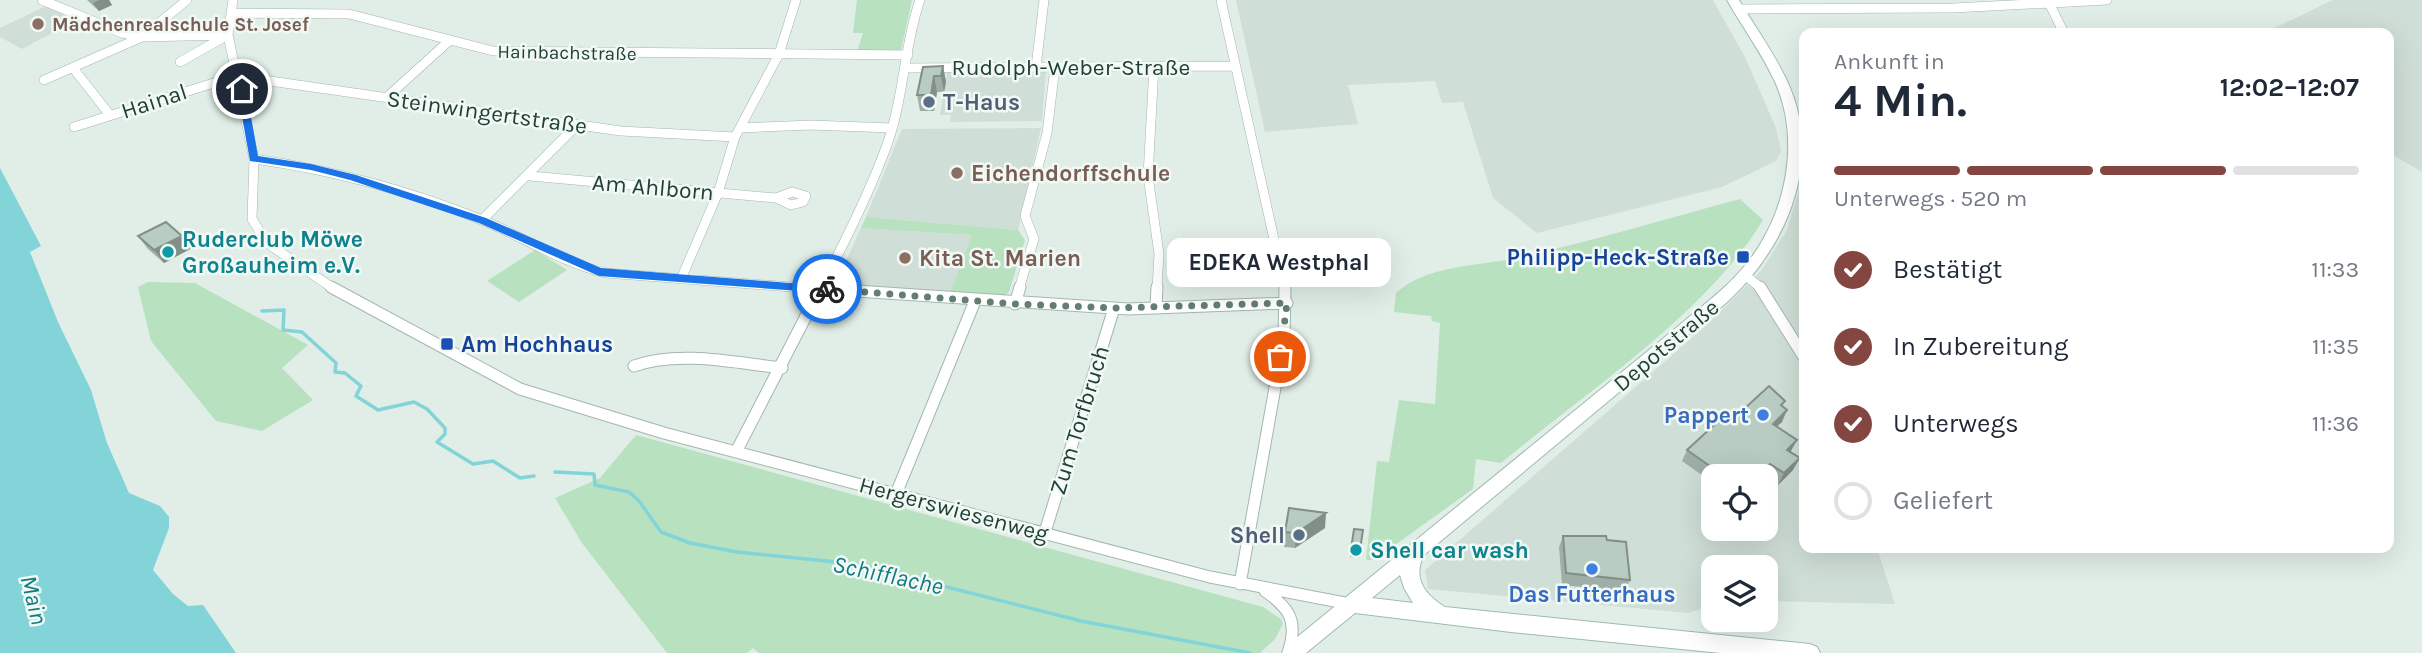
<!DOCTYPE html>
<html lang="de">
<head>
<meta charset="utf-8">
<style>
  body { margin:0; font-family:Karla,sans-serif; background:#f2f2f3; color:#1f2937; height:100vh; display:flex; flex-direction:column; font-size:26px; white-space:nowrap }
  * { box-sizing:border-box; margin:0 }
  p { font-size:23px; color:#747a83 }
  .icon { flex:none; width:38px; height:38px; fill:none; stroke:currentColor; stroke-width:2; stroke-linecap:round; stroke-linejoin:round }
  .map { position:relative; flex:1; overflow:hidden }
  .details { position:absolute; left:1799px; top:28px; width:595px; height:525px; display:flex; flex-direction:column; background:#fff; border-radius:14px; box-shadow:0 7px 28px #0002 }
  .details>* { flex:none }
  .buttons { position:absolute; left:1701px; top:464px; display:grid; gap:14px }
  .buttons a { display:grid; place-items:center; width:77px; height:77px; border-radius:14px; background:#fff; box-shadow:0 7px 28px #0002; font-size:35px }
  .pin { position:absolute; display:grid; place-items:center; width:60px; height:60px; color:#fff; margin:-30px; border:4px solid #fff; border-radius:50%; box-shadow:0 2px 7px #0007 }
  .courier { position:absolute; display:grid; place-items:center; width:70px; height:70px; margin:-35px; border:5px solid #1a73e8; border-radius:50%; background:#fff; color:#222; box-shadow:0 2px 9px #0007 }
  .bubble { position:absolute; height:49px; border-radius:14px; background:#fff; box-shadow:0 7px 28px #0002; font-size:23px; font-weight:700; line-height:49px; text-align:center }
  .summary em { font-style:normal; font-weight:700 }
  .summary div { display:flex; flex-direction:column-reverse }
  .summary { display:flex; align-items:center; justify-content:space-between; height:119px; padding:0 35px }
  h1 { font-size:46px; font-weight:700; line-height:52px }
  .bar { display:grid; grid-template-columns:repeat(4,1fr); gap:10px 7px; align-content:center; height:84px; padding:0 35px }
  .bar i { height:9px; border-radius:5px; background:#e0e1e3 }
  .bar .on { background:#844641 }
  .bar p { grid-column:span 4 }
  ol { padding:0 35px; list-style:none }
  li { display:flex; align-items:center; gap:21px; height:77px }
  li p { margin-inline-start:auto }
  li .icon { padding:7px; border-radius:50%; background:#844641; color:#fff; stroke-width:4 }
  li:last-child { color:#747a83 }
  li i { width:38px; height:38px; border:4px solid #e0e1e3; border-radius:50% }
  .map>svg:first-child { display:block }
  .built { fill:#cfded6; fill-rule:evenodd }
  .green { fill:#b7e1bf }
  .water { fill:#82d4d9 }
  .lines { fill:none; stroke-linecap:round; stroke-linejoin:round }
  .stream { stroke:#82d4d9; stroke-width:3.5 }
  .minor-far1-casing { stroke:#a3b7ae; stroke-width:10 }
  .minor-casing { stroke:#a3b7ae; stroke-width:13 }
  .secondary-casing { stroke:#9ebbae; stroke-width:2 }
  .minor-far1 { stroke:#fff; stroke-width:9 }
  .minor { stroke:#fff; stroke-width:11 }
  .secondary { fill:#fff; fill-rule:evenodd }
  .wall { fill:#9fafa7 }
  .shaded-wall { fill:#828f88 }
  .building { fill:#b9ccc2; stroke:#828f88; stroke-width:2 }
  .route { fill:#1a73e8 }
  .done { stroke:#637e73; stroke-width:7; stroke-dasharray:0 12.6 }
  .education-dot { fill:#8d6e63; stroke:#f2f9f5; stroke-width:2.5 }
  .service-dot { fill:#5c6f8a; stroke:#f2f9f5; stroke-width:2.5 }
  .culture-dot { fill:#0f9aa8; stroke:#f2f9f5; stroke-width:2.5 }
  .transit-dot { fill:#1a4fb4; stroke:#f2f9f5; stroke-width:2.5 }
  .shop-dot { fill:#3f7fe0; stroke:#f2f9f5; stroke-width:2.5 }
  .labels { text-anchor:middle; stroke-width:5; stroke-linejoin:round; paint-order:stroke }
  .far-education-label { font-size:19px; font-weight:bold; fill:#785e54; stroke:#f2f9f5; text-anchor:start }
  .far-street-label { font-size:19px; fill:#1f4135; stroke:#f2f9f5 }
  .street-label { font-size:23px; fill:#1f4135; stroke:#f2f9f5 }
  .service-label { font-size:23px; font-weight:bold; fill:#4e5e75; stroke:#f2f9f5; text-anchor:start }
  .education-label { font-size:23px; font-weight:bold; fill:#785e54; stroke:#f2f9f5; text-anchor:start }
  .culture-label { font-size:23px; font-weight:bold; fill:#0d838f; stroke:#f2f9f5; text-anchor:start }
  .transit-label { font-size:23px; font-weight:bold; fill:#164399; stroke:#f2f9f5; text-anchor:end }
  .shop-label { font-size:23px; font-weight:bold; fill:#366cbe; stroke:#f2f9f5; text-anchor:end }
  .water-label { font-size:24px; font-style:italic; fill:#117b84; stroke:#f2f9f5 }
</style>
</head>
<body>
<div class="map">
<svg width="2422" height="653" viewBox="0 0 2422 653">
  <rect width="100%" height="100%" fill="#e1eee7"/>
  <path class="built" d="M1236 0H1713L1745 57 1776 128 1781 151 1776 161 1722 187 1537 233 1493 198 1463 102 1442 103 1435 81 1348 85 1358 124 1265 132Z
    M2333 0H2422V172L2389 153V33H2264Z
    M46 6 77 20 22 49 0 37V28Z
    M1046 71 1042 121 950 122 951 115H940L947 72Z
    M1041 128 1018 230 866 217 902 129Z
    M1804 142V548H1877L1895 604 1766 601V567H1713V605L1688 613 1428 589 1425 570 1708 324 1761 271 1787 230 1798 193ZM1713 476H1766V528H1713Z
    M861 228 972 235 950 292 840 285 837 280Z"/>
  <path class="green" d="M857 0H912L901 50 857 52 863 33H853Z
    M1740 199 1763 220C1708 312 1585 393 1501 463L1476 459 1473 489 1374 560H1366L1377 461 1389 462 1399 400 1435 404 1440 323 1432 321 1431 316 1394 312 1396 293C1427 265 1478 266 1517 258 1592 241 1666 219 1740 199Z
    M866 217 1018 230 1025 240 1009 292 1004 296 950 292 972 235 861 228Z
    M535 250 567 270 519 302 487 281Z
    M148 282 195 283 308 345 282 368 313 400 262 431 216 421 151 341 138 287Z
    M636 435 1263 607 1281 619 1283 624 1275 639 1260 653H759L753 648 747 653H667L582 543 555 498 600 478Z"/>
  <path class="water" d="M0 168 41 246 30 252 58 322 91 390 107 443 129 493 160 506 169 517V528L153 570 173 594 188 606 203 605 236 653H0Z"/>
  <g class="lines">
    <path class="stream" d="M262 311 284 310 283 330 302 332 336 363 335 372 345 373 361 386 356 396 378 410 414 402 427 409 445 428V434L437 442 473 464 493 461 520 478 534 476
      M555 472 594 474 595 485 629 492 639 501 661 532 690 543 737 552 856 564 1081 621 1250 653"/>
    <g class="minor-far1-casing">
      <path id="minor-far1" d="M42 0 122 33 142 37 228 35
        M233 0 228 35 254 159 252 219 267 243 334 289
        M1221 0 1285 289
        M2049 3 2064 33
        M1738 9 1953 8 2107 0
        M231 13 349 14 493 51 908 55
        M180 62 226 36
        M1154 66 1148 176 1159 254 1157 289
        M1036 67 1044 0
        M73 68 110 115
        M906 68 1236 66
        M44 80 142 37 187 0
        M240 82 263 80 621 131 735 137
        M386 98 449 41
        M74 127 239 75
        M740 128 811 125 891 128
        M254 159C332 170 410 191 482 220 524 237 562 263 606 273L818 289
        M530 176 776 198
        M792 192 806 196 803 202 791 205 776 198Z
        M482 220 577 125
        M1745 275 1762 289
        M681 279 718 193 735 137 779 54 796 0
        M820 289C845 242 870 192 888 142 904 96 904 46 920 0
        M1019 289 1034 239 1025 216 1047 133 1055 67"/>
    </g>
    <g class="minor-casing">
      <path id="minor" d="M331 287 520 389 664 433 1210 577 1350 604
        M795 287 1128 309 1287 303
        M1760 287 1804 357
        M1015 304 1020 287
        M1156 307 1157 287
        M634 366C679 350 736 363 782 368
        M736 452 821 287
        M896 494 975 301
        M1045 532 1114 308
        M1240 584 1284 337 1285 287
        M1265 591C1291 609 1298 622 1288 653"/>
    </g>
    <g class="secondary-casing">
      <path id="secondary" d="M1727 0H1739C1755 27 1775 54 1788 83 1824 162 1786 248 1726 303L1424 555C1412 578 1425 595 1445 607L1810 644 1817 647 1820 653H1721L1511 632 1355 613 1306 653H1282L1285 647 1676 328C1702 306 1731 285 1751 258 1787 209 1800 140 1776 84 1763 55 1743 28 1727 0ZM1400 575 1404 588 1413 603 1372 598Z"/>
    </g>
    <use href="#minor-far1" class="minor-far1"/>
    <use href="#minor" class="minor"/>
    <use href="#secondary" class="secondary"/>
  </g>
  <path class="wall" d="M87 0H109L112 5 99 11Z
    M943 66 946 82 944 92H937L934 111H920L917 95Z
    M138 236 192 248 164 263 148 249Z
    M1783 406 1782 422 1777 426 1791 451 1790 452 1793 470 1778 485 1764 475 1713 476V483L1682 461 1687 450 1732 420Z
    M1325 528 1295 548 1284 547 1285 532Z
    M1354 529 1363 530 1359 558 1350 557Z
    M1563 536 1607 540 1630 580 1625 591 1562 585 1559 547Z"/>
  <path class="shaded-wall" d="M99 0H109L112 5 99 11 93 3Z
    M943 66 946 82 944 92 941 76Z
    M934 76 937 92 934 111 931 95Z
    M182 236 192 248 164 263 154 250Z
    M1787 410 1782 422 1767 435 1773 424Z
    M1797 440 1791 451 1781 461 1787 450Z
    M1800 458 1793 470 1778 485 1784 473Z
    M1770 464 1764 475 1757 476Z
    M1326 513 1325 528 1295 548 1296 533Z"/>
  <path class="building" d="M943 66 941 76H934L931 95H917L923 67Z
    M166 222 182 236 154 250 138 236Z
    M1769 386 1785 401 1781 405 1787 410 1773 424 1797 440 1787 450 1800 458 1784 473 1770 464 1757 476H1724L1687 450 1725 415 1732 420Z
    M1289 508 1326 513 1296 533 1285 532Z
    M1354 529 1363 530 1360 550 1351 549Z
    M1563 536H1606L1607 540 1626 542 1630 580 1566 573Z"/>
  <path class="route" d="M242 86 246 89 258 156 311 164 356 175 486 218 601 268 827 286 833 289 827 293 599 276 479 223 350 180 311 170 250 161 237 89Z"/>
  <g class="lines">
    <path class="done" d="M827 289 1015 304 1114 308 1287 303 1280 357"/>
  </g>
  <g class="education-dot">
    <circle cx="38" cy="24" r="7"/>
    <circle cx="957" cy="173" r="7"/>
    <circle cx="905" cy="258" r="7"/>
  </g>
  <g class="service-dot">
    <circle cx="929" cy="102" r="7"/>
    <circle cx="1299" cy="535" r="7"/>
  </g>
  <g class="culture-dot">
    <circle cx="168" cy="252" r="7"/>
    <circle cx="1356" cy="550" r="7"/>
  </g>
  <g class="transit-dot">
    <rect x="1736" y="250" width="14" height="14" rx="3.5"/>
    <rect x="440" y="337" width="14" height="14" rx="3.5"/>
  </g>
  <g class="shop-dot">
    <circle cx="1763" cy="415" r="7"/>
    <circle cx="1592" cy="569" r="7"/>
  </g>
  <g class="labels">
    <g class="far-education-label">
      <text x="52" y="31">Mädchenrealschule St. Josef</text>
    </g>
    <g class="far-street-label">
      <text transform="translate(567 52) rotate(1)" y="7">Hainbachstraße</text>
    </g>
    <g class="street-label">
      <text x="1071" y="75">Rudolph-Weber-Straße</text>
      <text transform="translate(154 101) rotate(-18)" y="8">Hainal</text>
      <text transform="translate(487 112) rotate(8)" y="8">Steinwingertstraße</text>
      <text transform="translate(653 187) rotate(5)" y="8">Am Ahlborn</text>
      <text transform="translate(1666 345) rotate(-40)" y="8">Depotstraße</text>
      <text transform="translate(1079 420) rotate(-73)" y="8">Zum Torfbruch</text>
      <text transform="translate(954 509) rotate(15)" y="8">Hergerswiesenweg</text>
    </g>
    <g class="service-label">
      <text x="943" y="110">T-Haus</text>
      <text x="1285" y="543" text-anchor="end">Shell</text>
    </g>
    <g class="education-label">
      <text x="971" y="181">Eichendorffschule</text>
      <text x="919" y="266">Kita St. Marien</text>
    </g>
    <g class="culture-label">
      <text x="182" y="247">Ruderclub Möwe<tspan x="182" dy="26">Großauheim e.V.</tspan></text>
      <text x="1370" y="558">Shell car wash</text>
    </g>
    <g class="transit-label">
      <text x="1729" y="265">Philipp-Heck-Straße</text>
      <text x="461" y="352" text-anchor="start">Am Hochhaus</text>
    </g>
    <g class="shop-label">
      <text x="1749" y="423">Pappert</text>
      <text x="1592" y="602" text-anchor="middle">Das Futterhaus</text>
    </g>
    <g class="water-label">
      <text transform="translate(888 575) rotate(12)" y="8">Schifflache</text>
      <text transform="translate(34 600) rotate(76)" y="8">Main</text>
    </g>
  </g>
</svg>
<div class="buttons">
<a><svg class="icon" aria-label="locate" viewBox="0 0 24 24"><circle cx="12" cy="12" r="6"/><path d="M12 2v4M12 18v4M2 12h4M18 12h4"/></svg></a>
<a><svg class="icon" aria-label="layers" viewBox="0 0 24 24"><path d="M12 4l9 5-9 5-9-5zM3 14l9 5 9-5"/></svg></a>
</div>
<div class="pin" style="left:1280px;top:357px;background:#ea580c"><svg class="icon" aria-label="bag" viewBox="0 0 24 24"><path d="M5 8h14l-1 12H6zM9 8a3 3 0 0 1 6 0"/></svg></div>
<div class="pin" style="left:242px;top:89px;background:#1f2937"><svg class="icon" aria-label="home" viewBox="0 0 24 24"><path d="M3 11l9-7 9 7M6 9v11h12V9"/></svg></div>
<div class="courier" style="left:827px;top:289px"><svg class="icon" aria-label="bike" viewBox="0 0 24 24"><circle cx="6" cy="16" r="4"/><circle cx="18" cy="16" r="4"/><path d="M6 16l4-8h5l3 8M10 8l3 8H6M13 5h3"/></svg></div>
<div class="bubble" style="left:1167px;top:238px;width:224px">EDEKA Westphal</div>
<section class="details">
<div class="summary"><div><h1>4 Min.</h1><p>Ankunft in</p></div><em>12:02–12:07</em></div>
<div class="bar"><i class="on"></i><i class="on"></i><i class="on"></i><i></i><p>Unterwegs · 520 m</p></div>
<ol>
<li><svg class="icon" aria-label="check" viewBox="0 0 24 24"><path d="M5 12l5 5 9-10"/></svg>Bestätigt<p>11:33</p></li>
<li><svg class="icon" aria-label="check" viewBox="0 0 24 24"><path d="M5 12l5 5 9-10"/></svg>In Zubereitung<p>11:35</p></li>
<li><svg class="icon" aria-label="check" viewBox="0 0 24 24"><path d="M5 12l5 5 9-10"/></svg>Unterwegs<p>11:36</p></li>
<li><i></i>Geliefert</li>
</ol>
</section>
</div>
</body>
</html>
